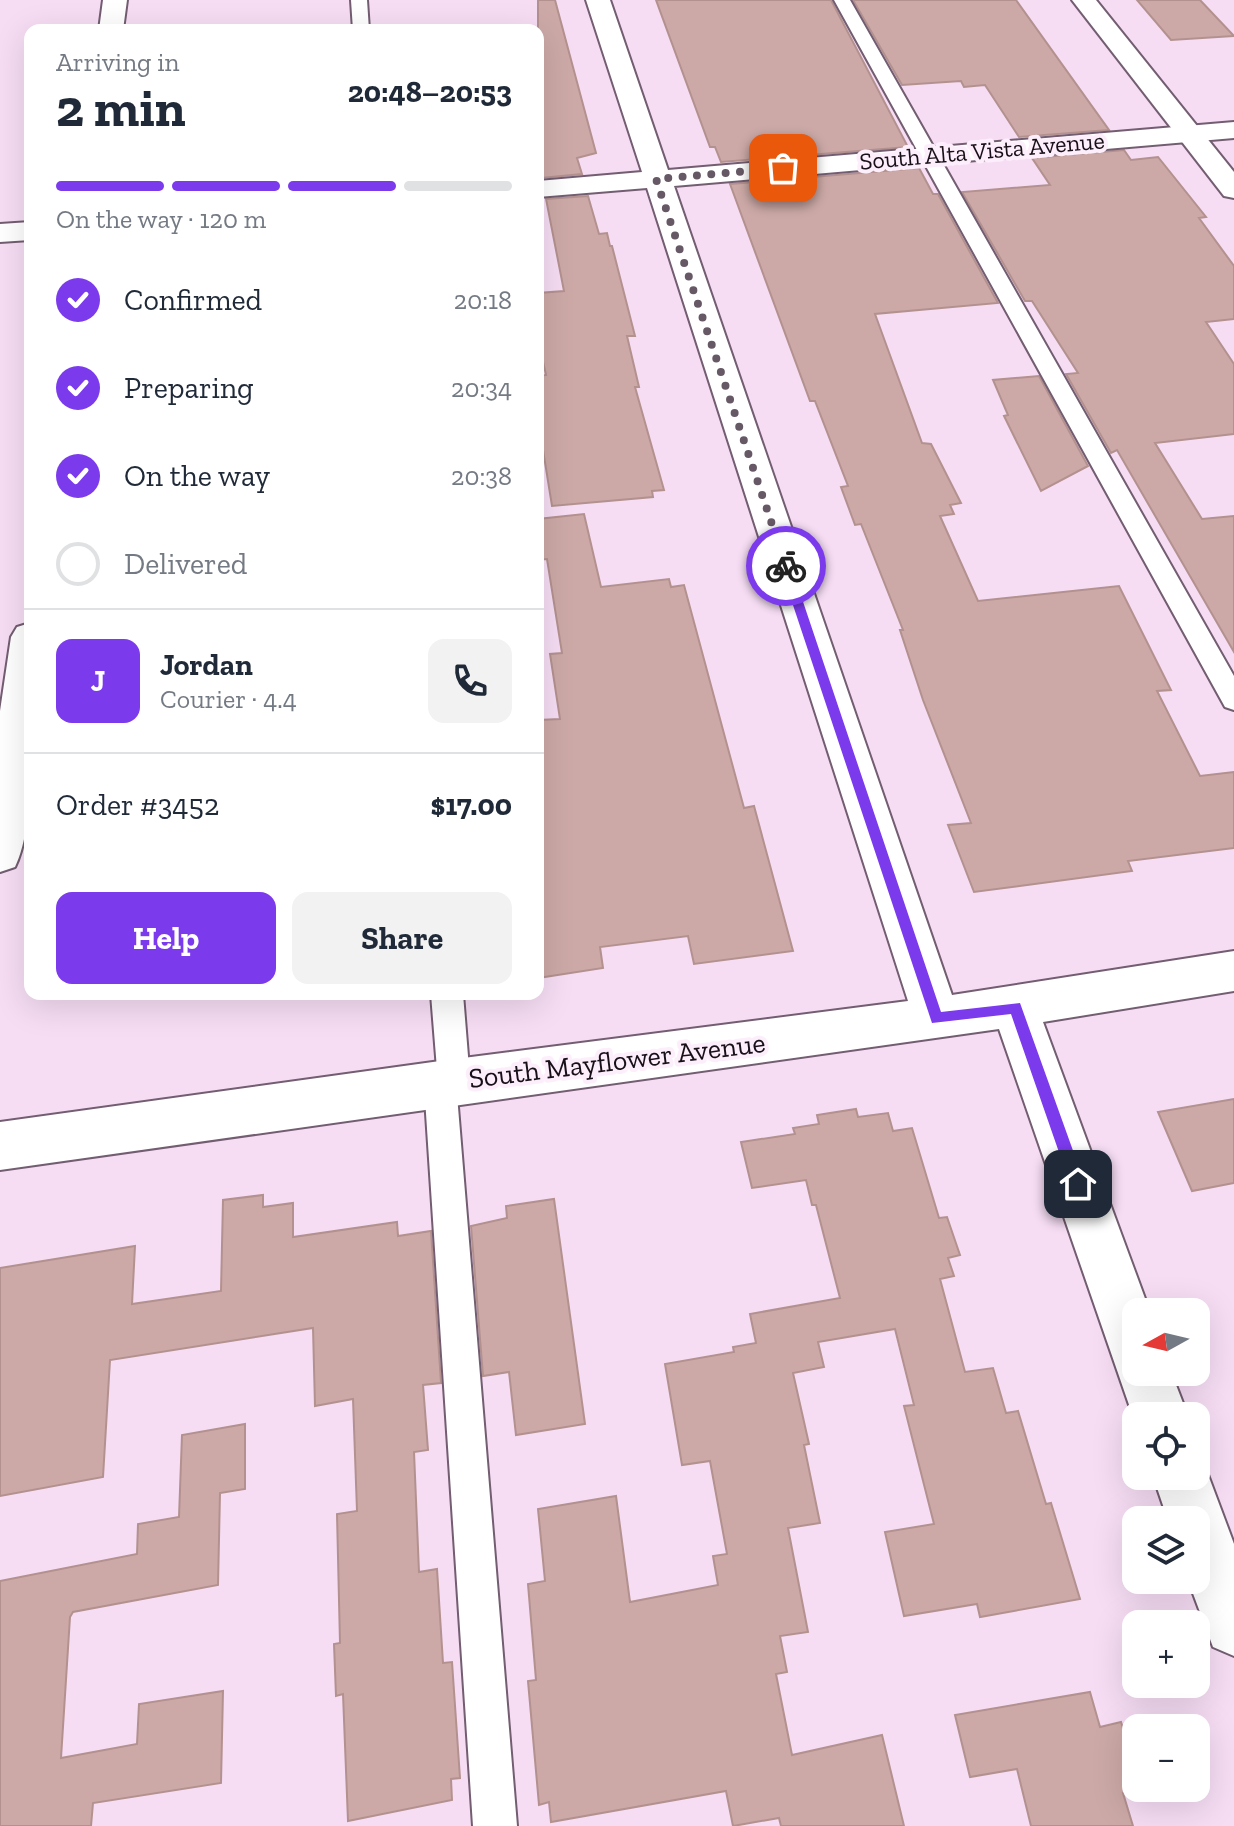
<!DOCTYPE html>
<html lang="en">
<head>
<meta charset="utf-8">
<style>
  body { margin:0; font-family:"Zilla Slab",serif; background:#f2f2f3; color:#1f2937; height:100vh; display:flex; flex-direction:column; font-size:30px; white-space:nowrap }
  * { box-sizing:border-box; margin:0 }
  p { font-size:26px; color:#747a83 }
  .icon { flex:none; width:44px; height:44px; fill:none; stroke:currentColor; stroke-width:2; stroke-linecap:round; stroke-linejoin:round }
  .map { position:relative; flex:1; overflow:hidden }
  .panel { position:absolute; left:24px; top:24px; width:520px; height:976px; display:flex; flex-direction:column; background:#fff; border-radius:16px; box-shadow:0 8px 32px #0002 }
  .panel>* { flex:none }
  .needle { width:52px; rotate:262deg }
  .buttons { position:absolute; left:1122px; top:1298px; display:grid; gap:16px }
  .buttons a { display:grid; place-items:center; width:88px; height:88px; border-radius:16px; background:#fff; box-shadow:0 8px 32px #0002; font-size:40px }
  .pin { position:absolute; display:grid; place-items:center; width:68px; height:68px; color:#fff; margin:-34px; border-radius:16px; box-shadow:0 4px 12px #0006 }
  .courier { position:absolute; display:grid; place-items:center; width:80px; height:80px; margin:-40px; border:6px solid #7c3aed; border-radius:50%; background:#fff; color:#222; box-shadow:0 2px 10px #0007 }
  .headline em { font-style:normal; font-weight:700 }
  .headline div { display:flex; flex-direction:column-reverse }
  .headline { display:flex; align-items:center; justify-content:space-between; height:136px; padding:0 32px }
  h1 { font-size:52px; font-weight:700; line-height:60px }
  .bar { display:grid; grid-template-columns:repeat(4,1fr); gap:12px 8px; align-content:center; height:96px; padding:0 32px }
  .bar i { height:10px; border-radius:6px; background:#e0e1e3 }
  .bar .current { background:#7c3aed }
  .bar p { grid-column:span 4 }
  .line { display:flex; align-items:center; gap:20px; padding:0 32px; border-top:2px solid #e0e1e3 }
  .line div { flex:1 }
  .round { display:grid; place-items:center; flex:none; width:84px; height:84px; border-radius:16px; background:#f2f2f3 }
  ol { padding:0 32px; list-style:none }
  li { display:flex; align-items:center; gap:24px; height:88px }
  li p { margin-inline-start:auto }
  li .icon { padding:8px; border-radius:50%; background:#7c3aed; color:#fff; stroke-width:4 }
  li:last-child { color:#747a83 }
  li i { width:44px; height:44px; border:4px solid #e0e1e3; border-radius:50% }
  .button { display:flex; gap:16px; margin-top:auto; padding:16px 32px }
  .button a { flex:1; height:92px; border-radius:16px; background:#7c3aed; color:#fff; font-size:32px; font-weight:700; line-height:92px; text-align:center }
  .button a+a { background:#f2f2f3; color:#1f2937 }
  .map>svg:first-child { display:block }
  .building { fill:#cca9a6; stroke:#b3918f; stroke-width:2 }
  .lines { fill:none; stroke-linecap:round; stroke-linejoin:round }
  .service-casing { stroke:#735d71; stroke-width:4 }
  .minor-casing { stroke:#735d71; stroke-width:4 }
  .tertiary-casing { stroke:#735d71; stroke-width:4 }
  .service { fill:#fff; fill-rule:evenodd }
  .minor { fill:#fff; fill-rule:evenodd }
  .tertiary { fill:#fff; fill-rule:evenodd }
  .route { fill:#7c3aed }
  .done { stroke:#665865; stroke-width:8; stroke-dasharray:0 14.4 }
  .labels { text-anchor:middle; stroke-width:8; stroke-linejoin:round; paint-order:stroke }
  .far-street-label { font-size:24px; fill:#181018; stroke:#fdeefc }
  .street-label { font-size:28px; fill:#181018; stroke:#fdeefc }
</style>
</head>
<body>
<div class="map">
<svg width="1234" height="1826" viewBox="0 0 1234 1826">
  <rect width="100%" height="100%" fill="#f6ddf4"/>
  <path class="building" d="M538 0H555L596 153 577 158 582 174 541 178 538 165Z
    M656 0H831L908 147 721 162 715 147H710Z
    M853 0H1016L1109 130 1019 137 985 85 964 87 961 81 902 85Z
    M1137 0H1200L1234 36 1171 40Z
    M1124 150 1131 160 1158 157 1206 217 1199 218 1234 266V319L1206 322 1234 364V434L1155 443 1202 519 1234 516V652L1117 450 1111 453 1066 374 1078 373 1032 301H1025L962 192 1050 185 1032 158Z
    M919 168 933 194H938L998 303 875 314 922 443 931 444 961 503 950 505 954 514 940 516 978 601 1119 586 1171 690 1157 691 1200 776 1234 772V848L1128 861 1132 871 974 892 948 825 971 823 923 700 900 630H903L861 524 855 525 841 487 848 486 815 401H810L730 184Z
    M588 196 599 234 607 233 610 246H612L635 336H627L639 387H635L664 490 652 491 653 497 552 506 538 419V376L546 375 538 340V293L564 291 546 199Z
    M1039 376 1088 466 1041 491 1004 416 1008 415 993 380Z
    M584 514 601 587 669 579 671 587 684 585 744 808 754 806 793 951 694 964 688 936 600 947 603 968 538 978V720L560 719 550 654 562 653 547 559 538 560V519Z
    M1234 1099V1183L1192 1191 1158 1112Z
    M856 1109 858 1117 888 1113 893 1131 912 1128 939 1218 947 1217 960 1255 948 1258 954 1276 940 1279 965 1372 993 1368 1006 1413 1018 1411 1046 1504 1051 1503 1080 1599 980 1617 977 1604 904 1616 885 1532 934 1524 904 1406 914 1405 895 1329 818 1342 824 1367 793 1373 809 1444 804 1445 820 1523 788 1528 808 1632 780 1636 787 1672 776 1674 792 1755 882 1735 904 1826H781L779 1818 733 1826 726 1791 551 1822 549 1802 539 1805 528 1681 536 1680 528 1584 545 1581 538 1509 616 1496 630 1602 718 1585 713 1556 727 1554 710 1461 682 1465 665 1364 734 1352 733 1347 756 1343 750 1314 840 1298 816 1205H812L806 1180 752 1188 741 1142 795 1134 793 1128 819 1124 817 1115Z
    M263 1195V1207L293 1203V1237L397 1222 398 1236 431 1231 441 1383 423 1385 428 1450 414 1452 419 1572 437 1569 443 1663 452 1662 460 1778 451 1779 452 1800 348 1821 343 1694 336 1696 334 1644 340 1643 337 1514 357 1511 353 1399 315 1406 313 1328 110 1360 103 1477 0 1496V1268L135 1246 132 1304 221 1291 223 1200Z
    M554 1199 585 1424 516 1435 509 1372 483 1376 471 1226 507 1218 506 1206Z
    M245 1424V1489L220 1493 218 1585 73 1612 70 1617 61 1758 137 1744 139 1704 223 1691 221 1783 93 1803 91 1826H0V1581L137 1554 138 1524 179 1517 182 1435Z
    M1090 1692 1100 1727 1121 1722 1136 1770V1788L1142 1790 1123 1793 1133 1826H1031L1017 1769 970 1777 955 1715Z"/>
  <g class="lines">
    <g class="service-casing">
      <path id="service" d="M351 0H367L369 30H353Z
        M834 0H850L1234 676V710L1225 707Z
        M431 994H463L470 1081 466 1092 457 1095 517 1826H473L424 1083 428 1072 437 1069Z"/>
    </g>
    <g class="minor-casing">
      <path id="minor" d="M103 0H127L123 30H99Z
        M586 0H610L668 170 1234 122V138L674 186 952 995 1234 951V991L1043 1022 1150 1312H1136V1372H1171L1188 1416H1136V1425L999 1029 0 1170V1122L440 1061 908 1001 647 188 538 197V181L642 172Z
        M30 222V240L0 242V224Z
        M30 623C30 683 40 817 15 867L0 872V711L11 637 17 627Z
        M1196 1454 1201 1456 1234 1544V1656L1213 1647 1188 1580H1196V1520H1168L1153 1476H1196Z"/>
    </g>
    <g class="tertiary-casing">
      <path id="tertiary" d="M1072 0H1096L1234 172V198L1224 196Z"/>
    </g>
    <use href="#service" class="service"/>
    <use href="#minor" class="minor"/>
    <use href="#tertiary" class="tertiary"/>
  </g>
  <path class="route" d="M786 562 791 566 941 1012 1020 1003 1085 1184 1083 1189H1073L1070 1184 1011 1014 932 1023 780 566Z"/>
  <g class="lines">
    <path class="done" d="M783 168 656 179 786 566"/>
  </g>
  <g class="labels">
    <g class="far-street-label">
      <text transform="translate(982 151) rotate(-5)" y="8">South Alta Vista Avenue</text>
    </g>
    <g class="street-label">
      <text transform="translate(617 1060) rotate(-7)" y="10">South Mayflower Avenue</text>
    </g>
  </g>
</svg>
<div class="buttons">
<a><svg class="needle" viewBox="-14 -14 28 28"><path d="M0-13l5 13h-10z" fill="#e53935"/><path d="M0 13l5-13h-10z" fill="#747a83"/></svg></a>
<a><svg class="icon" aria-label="locate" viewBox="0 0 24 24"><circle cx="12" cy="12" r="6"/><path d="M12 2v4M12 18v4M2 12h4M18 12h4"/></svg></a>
<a><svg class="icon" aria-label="layers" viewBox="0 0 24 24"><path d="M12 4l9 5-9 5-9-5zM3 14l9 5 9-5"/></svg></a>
<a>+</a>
<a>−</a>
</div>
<div class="pin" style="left:783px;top:168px;background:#ea580c"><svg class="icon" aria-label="bag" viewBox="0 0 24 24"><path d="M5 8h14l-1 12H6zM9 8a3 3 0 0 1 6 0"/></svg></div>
<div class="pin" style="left:1078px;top:1184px;background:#1f2937"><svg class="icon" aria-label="home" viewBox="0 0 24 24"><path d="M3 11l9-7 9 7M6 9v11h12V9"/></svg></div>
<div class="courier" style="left:786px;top:566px"><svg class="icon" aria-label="bike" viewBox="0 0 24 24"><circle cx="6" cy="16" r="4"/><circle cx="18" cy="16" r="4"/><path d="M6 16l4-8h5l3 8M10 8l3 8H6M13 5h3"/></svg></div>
<section class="panel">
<div class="headline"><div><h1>2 min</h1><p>Arriving in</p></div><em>20:48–20:53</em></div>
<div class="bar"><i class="current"></i><i class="current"></i><i class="current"></i><i></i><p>On the way · 120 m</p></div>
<ol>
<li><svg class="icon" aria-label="check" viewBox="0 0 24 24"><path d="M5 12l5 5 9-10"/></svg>Confirmed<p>20:18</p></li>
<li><svg class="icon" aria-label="check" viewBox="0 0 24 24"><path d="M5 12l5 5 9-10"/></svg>Preparing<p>20:34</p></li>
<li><svg class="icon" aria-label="check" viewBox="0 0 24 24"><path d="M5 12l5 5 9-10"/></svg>On the way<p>20:38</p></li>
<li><i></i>Delivered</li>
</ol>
<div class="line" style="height:144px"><b class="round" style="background:#7c3aed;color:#fff">J</b><div><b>Jordan</b><p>Courier · 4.4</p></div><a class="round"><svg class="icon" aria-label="phone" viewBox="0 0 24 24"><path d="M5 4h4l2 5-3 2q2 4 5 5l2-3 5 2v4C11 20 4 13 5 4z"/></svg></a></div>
<div class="line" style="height:104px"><div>Order #3452</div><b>$17.00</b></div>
<div class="button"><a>Help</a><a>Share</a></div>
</section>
</div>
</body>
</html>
